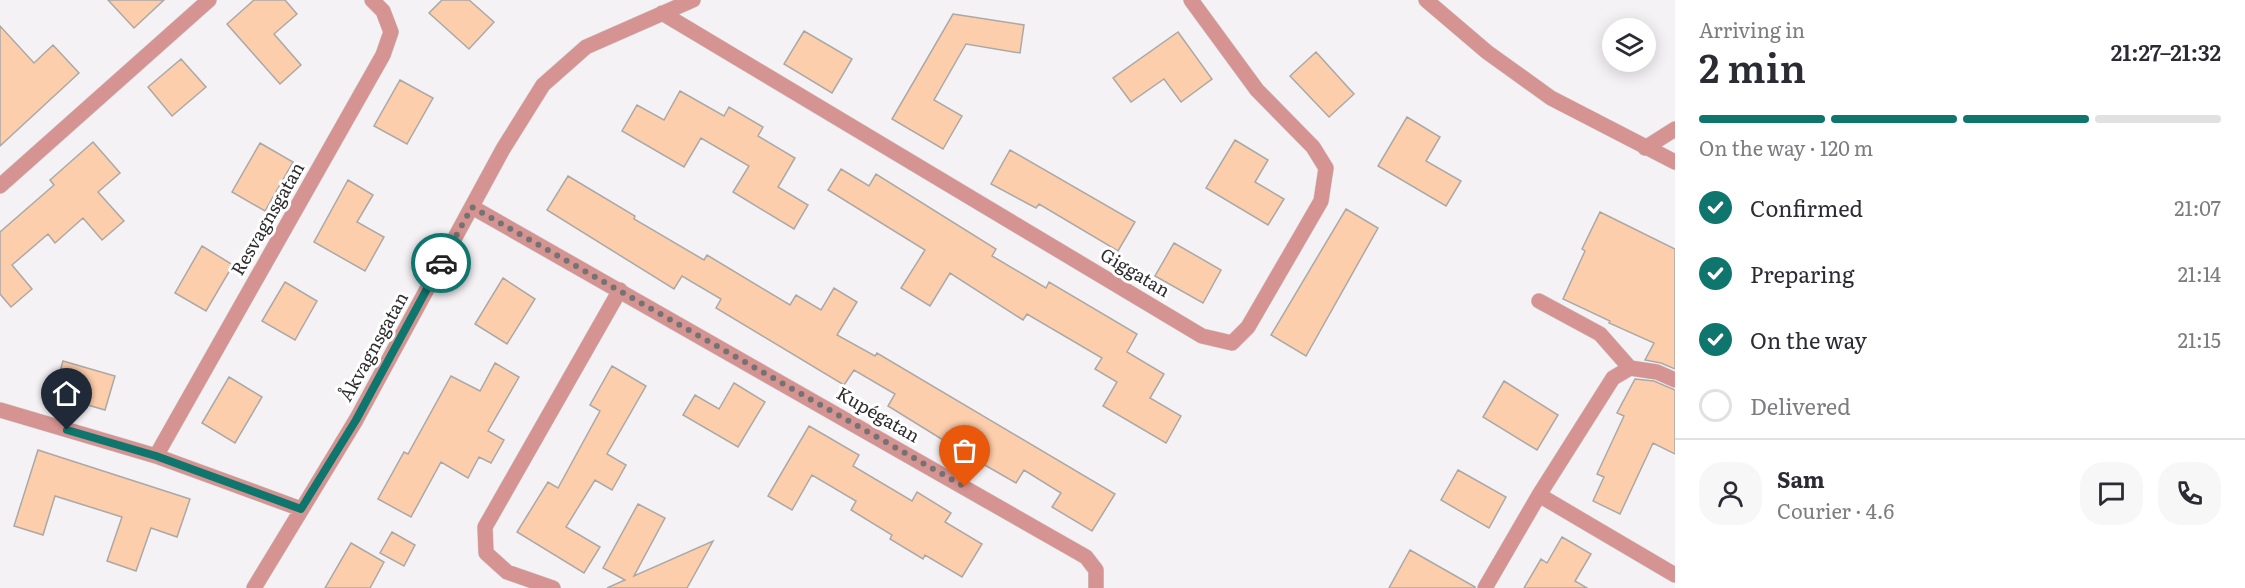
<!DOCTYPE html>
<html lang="en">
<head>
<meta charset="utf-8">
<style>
  body { margin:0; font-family:Literata,serif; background:#f7f7f7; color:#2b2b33; height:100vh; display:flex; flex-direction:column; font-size:22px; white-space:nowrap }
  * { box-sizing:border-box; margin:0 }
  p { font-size:20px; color:#7c7c81 }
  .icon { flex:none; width:33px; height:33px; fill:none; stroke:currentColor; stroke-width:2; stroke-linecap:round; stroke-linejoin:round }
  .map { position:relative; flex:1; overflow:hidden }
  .details { display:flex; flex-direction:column; background:#fff; width:570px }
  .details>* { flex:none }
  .fabs { position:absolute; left:1602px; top:18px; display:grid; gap:12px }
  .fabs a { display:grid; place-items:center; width:54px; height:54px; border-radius:50%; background:#fff; box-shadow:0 3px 15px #0003; font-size:30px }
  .pin { position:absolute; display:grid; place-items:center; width:51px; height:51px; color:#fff; margin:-62px -26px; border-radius:50% 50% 50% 0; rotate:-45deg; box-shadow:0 0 6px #0007 }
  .pin .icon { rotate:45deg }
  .courier { position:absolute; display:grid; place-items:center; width:60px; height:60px; margin:-30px; border:4px solid #0f766e; border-radius:50%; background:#fff; color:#222; box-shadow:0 2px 8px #0007 }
  .head em { font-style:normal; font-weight:600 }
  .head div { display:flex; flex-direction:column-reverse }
  .head { display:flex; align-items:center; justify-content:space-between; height:102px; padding:0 24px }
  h1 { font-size:39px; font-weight:600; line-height:45px }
  .bar { display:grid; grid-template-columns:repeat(4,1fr); gap:9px 6px; align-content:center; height:72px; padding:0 24px }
  .bar i { height:8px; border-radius:4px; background:#e1e1e2 }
  .bar .active { background:#0f766e }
  .bar p { grid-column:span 4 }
  .line { display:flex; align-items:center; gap:15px; padding:0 24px; border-top:2px solid #e1e1e2 }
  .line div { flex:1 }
  .round { display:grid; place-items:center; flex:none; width:63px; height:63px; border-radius:24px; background:#f7f7f7 }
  ol { padding:0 24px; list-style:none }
  li { display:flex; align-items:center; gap:18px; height:66px }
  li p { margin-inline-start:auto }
  li .icon { padding:6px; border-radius:50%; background:#0f766e; color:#fff; stroke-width:4 }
  li:last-child { color:#7c7c81 }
  li i { width:33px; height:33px; border:3px solid #e1e1e2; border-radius:50% }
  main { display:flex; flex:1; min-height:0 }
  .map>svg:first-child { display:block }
  .building { fill:#fdceab; stroke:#aba8a6; stroke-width:1.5 }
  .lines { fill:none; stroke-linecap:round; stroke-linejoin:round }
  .minor-casing { stroke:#d1cfd1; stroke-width:16 }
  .minor { stroke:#d59391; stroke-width:15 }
  .done { stroke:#747374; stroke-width:6; stroke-dasharray:0 10.8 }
  .route { stroke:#0f766e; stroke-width:8 }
  .labels { text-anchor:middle; stroke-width:6; stroke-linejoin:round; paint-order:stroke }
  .street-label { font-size:18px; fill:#2f2e2f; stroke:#fff }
</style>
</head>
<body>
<main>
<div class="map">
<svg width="1675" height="588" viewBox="0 0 1675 588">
  <rect width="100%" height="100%" fill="#f5f2f5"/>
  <path class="building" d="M108 0H164L134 28Z
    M254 0H285L297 14 274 34 301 65 280 84 227 24Z
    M442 0H469L494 22 469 49 429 13Z
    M953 14 1024 25 1020 53 966 44 934 100 962 116 943 149 892 119Z
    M0 26 34 63 53 45 79 73 0 146Z
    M804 31 852 59 832 93 784 64Z
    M1178 32 1212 79 1181 102 1164 79 1131 102 1113 78Z
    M1316 52 1354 94 1329 117 1290 76Z
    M181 59 206 87 172 116 148 87Z
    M400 80 433 98 407 144 374 126Z
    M680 91 724 116 729 107 763 127 758 136 795 158 778 187 808 205 794 229 733 192 749 166 701 138 684 167 622 131 637 105 664 120Z
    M1407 117 1440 137 1426 161 1461 181 1446 206 1378 166Z
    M1235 140 1268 160 1255 182 1284 199 1268 225 1206 188Z
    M93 142 120 173 98 192 124 221 102 240 83 218 55 243 48 234 12 265 32 289 11 307 0 294V232L54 185 50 180Z
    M260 143 293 162 265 211 232 192Z
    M1010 150 1135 222 1118 251 1039 204 1036 208 991 184Z
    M841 169 869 186 876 174 996 249 992 256 1046 288 1049 282 1137 334 1127 352 1164 374 1150 398 1181 416 1166 443 1103 406 1117 382 1095 369 1102 358 1027 314 1023 320 950 273 930 306 901 288 925 250 828 190Z
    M568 176 635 216 634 219 704 260 707 255 790 305 796 295 821 310 834 288 857 302 837 335 875 356 877 353 1115 494 1092 531 1052 507 1061 493 1024 470 1016 483 969 456 888 406 895 394 854 370 844 385 716 308 721 299 682 276 674 289 547 210Z
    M348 180 373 195 357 222 384 237 365 271 314 242Z
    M1346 209 1378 228 1306 356 1271 335Z
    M1600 212 1675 249V369L1661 363 1645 360 1654 343 1609 323 1610 321 1563 299 1585 251 1582 249Z
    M1174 243 1221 270 1203 303 1155 276Z
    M202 246 233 265 206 311 175 293Z
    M503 278 535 299 507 344 475 324Z
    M285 282 317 301 295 340 262 321Z
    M63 361 115 376 105 410 53 395Z
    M495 363 519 377 488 431 504 440 491 463 479 457 468 478 441 462 411 517 378 499 404 452 408 454 451 376 480 391Z
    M612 366 646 386 607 454 626 465 612 490 595 480 566 527 600 547 584 573 517 532 548 482 558 488 600 411 590 405Z
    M229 377 262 397 235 443 202 423Z
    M1635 379 1654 381 1675 390V454L1653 443 1620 514 1593 501 1604 477 1597 474 1624 416 1617 413Z
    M1504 381 1558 415 1537 450 1483 417Z
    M734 383 765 402 738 447 683 415 695 395 719 409Z
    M809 426 859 455 853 466 912 501 917 492 951 513 945 522 982 544 962 577 925 555 923 559 890 539 892 535 851 510 856 501 812 475 792 510 768 496Z
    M38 450 190 499 177 537 151 528 136 571 107 561 122 517 55 496 43 535 14 526Z
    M1458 470 1506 497 1489 528 1441 500Z
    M638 504 665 518 634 576 713 541 687 588H607L625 580 603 568Z
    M392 532 415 545 404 566 380 553Z
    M1562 537 1591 554 1575 581 1587 588H1524L1541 559 1547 563Z
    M351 543 384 562 370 588H325Z
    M1410 550 1475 587V588H1389Z"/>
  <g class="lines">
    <g class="minor-casing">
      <path id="minor" d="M1426 0 1487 52 1551 98 1675 162
        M662 13 1202 336 1232 343 1248 327 1321 201 1326 168 1313 147 1257 90 1191 0
        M1645 148 1675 129
        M0 186 209 0
        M472 207 1086 557 1096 570V588
        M1539 301 1600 334 1630 368 1657 372 1675 380
        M0 410 156 456 301 509
        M156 456 383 55 391 32 383 11 372 0
        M1539 495 1675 575
        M254 588 356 420 503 149 543 85 586 47 693 0
        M553 588 507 572 486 553 485 527 620 290
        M1485 588 1539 495 1613 378 1630 368"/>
    </g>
    <use href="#minor" class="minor"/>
  </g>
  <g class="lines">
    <path class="done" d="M441 263 472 207 965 487"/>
    <path class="route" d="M67 430 156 456 301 509 356 420 441 263"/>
  </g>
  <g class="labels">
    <g class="street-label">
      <text transform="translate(268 219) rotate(-60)" y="6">Resvagnsgatan</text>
      <text transform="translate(1135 273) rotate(31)" y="6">Giggatan</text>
      <text transform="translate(374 347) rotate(-61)" y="6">Åkvagnsgatan</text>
      <text transform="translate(878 415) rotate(30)" y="6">Kupégatan</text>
    </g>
  </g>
</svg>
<div class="fabs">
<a><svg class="icon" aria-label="layers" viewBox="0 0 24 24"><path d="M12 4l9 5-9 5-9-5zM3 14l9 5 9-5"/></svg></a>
</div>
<div class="pin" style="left:965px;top:487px;background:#ea580c"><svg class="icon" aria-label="bag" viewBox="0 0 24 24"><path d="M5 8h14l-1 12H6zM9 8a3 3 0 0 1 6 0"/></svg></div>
<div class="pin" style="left:67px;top:430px;background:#1f2937"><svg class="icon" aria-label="home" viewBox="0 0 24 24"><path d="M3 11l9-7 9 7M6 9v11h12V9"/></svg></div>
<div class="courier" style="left:441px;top:263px"><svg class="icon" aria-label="car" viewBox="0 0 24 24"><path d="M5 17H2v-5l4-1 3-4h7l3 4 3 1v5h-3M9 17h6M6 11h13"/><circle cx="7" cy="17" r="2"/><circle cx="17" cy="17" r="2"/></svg></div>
</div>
<section class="details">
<div class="head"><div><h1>2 min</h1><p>Arriving in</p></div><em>21:27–21:32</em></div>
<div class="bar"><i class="active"></i><i class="active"></i><i class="active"></i><i></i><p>On the way · 120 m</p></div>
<ol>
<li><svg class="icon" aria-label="check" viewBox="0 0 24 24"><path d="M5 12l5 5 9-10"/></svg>Confirmed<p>21:07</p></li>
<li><svg class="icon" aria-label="check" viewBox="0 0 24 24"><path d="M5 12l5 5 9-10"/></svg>Preparing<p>21:14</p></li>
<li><svg class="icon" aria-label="check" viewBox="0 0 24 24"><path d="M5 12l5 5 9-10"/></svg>On the way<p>21:15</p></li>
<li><i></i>Delivered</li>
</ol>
<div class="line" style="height:108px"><a class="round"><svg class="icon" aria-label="person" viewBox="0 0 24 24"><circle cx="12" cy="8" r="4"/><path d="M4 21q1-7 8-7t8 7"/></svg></a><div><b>Sam</b><p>Courier · 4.6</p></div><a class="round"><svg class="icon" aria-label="chat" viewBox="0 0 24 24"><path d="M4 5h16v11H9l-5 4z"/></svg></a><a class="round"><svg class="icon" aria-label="phone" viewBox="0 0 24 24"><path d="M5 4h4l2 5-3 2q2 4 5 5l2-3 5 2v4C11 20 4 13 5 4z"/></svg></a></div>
</section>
</main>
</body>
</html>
